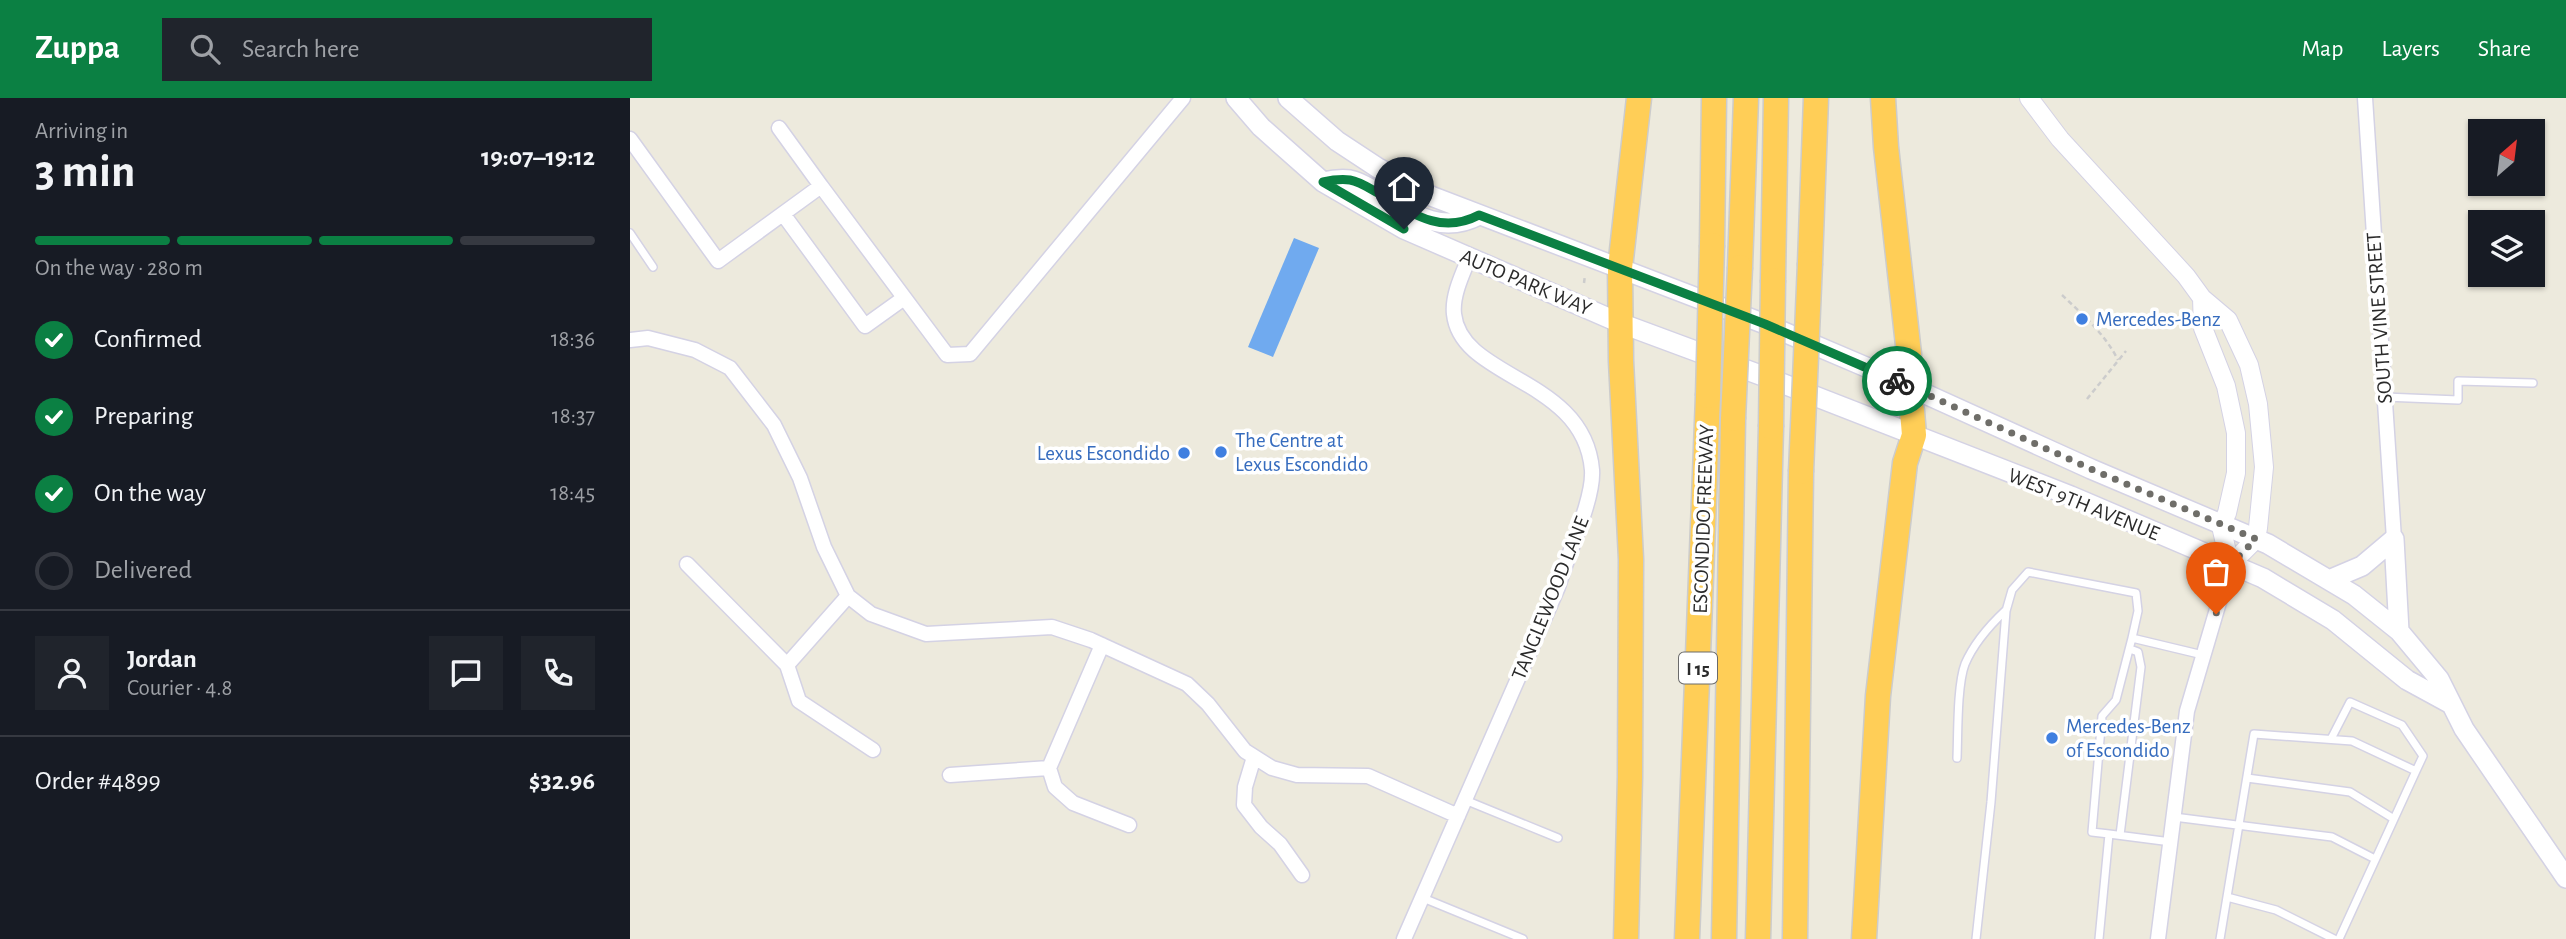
<!DOCTYPE html>
<html lang="en">
<head>
<meta charset="utf-8">
<style>
  body { margin:0; font-family:"Alegreya Sans",sans-serif; background:#20242c; color:#f1f3f6; height:100vh; display:flex; flex-direction:column; font-size:26px; white-space:nowrap }
  * { box-sizing:border-box; margin:0 }
  p { font-size:23px; color:#9ea1a6 }
  .icon { flex:none; width:38px; height:38px; fill:none; stroke:currentColor; stroke-width:2; stroke-linecap:round; stroke-linejoin:round }
  .map { position:relative; flex:1; overflow:hidden }
  .details { display:flex; flex-direction:column; background:#171b24; width:630px }
  .details>* { flex:none }
  .needle { width:46px; rotate:28deg }
  .tools { position:absolute; left:1838px; top:21px; display:grid; gap:14px }
  .tools a { display:grid; place-items:center; width:77px; height:77px; border-radius:0px; background:#171b24; box-shadow:0 2px 5px #0004; font-size:35px }
  .pin { position:absolute; display:grid; place-items:center; width:60px; height:60px; color:#fff; margin:-72px -30px; border-radius:50% 50% 50% 0; rotate:-45deg; box-shadow:0 0 7px #0007 }
  .pin .icon { rotate:45deg }
  .courier { position:absolute; display:grid; place-items:center; width:70px; height:70px; margin:-35px; border:5px solid #0b8043; border-radius:50%; background:#fff; color:#222; box-shadow:0 2px 9px #0007 }
  .head em { font-style:normal; font-weight:600 }
  .head div { display:flex; flex-direction:column-reverse }
  .head { display:flex; align-items:center; justify-content:space-between; height:119px; padding:0 35px }
  h1 { font-size:46px; font-weight:600; line-height:52px }
  .bar { display:grid; grid-template-columns:repeat(4,1fr); gap:10px 7px; align-content:center; height:84px; padding:0 35px }
  .bar i { height:9px; border-radius:5px; background:#363941 }
  .bar .selected { background:#0b8043 }
  .bar p { grid-column:span 4 }
  .line { display:flex; align-items:center; gap:18px; padding:0 35px; border-top:2px solid #363941 }
  .line div { flex:1 }
  .round { display:grid; place-items:center; flex:none; width:74px; height:74px; border-radius:0px; background:#20242c }
  ol { padding:0 35px; list-style:none }
  li { display:flex; align-items:center; gap:21px; height:77px }
  li p { margin-inline-start:auto }
  li .icon { padding:7px; border-radius:50%; background:#0b8043; color:#fff; stroke-width:4 }
  li:last-child { color:#9ea1a6 }
  li i { width:38px; height:38px; border:4px solid #363941; border-radius:50% }
  header { display:flex; align-items:center; gap:42px; box-sizing:border-box; height:98px; padding:0 35px; background:#0b8043; color:#fff }
  header strong { font-size:33px }
  nav { display:flex; gap:38px; margin-inline-start:auto; font-size:24px }
  .search { width:490px; height:63px; background:#20242c; display:flex; align-items:center; gap:18px; box-sizing:border-box; padding:0 24px; border-radius:0px; color:#9ea1a6; font-size:26px }
  main { display:flex; flex:1; min-height:0 }
  .map>svg:first-child { display:block }
  .water { fill:#70aaef }
  .lines { fill:none; stroke-linecap:round; stroke-linejoin:round }
  .service-casing { stroke:#d4d2e4; stroke-width:10 }
  .minor-casing { stroke:#d4d2e4; stroke-width:17 }
  .tertiary-casing { stroke:#d4d2e4; stroke-width:20 }
  .secondary-casing { stroke:#d4d2e4; stroke-width:22 }
  .motorway-casing { stroke:#ccc; stroke-width:27 }
  .path { stroke:#ccc; stroke-width:2.5; stroke-dasharray:5 3.5; stroke-linecap:butt }
  .service { stroke:#fff; stroke-width:7 }
  .minor { stroke:#fff; stroke-width:14 }
  .tertiary { stroke:#fff; stroke-width:18 }
  .secondary { stroke:#fff; stroke-width:19 }
  .motorway { stroke:#ffce57; stroke-width:24 }
  .motorway-bridge-casing { stroke:#ccc; stroke-width:27; stroke-linecap:butt }
  .motorway-bridge { stroke:#ffce57; stroke-width:24 }
  .done { stroke:#6f6e69; stroke-width:7; stroke-dasharray:0 12.6 }
  .route { stroke:#0b8043; stroke-width:9 }
  .shop-dot { fill:#3f7fe0; stroke:#fff; stroke-width:2.5 }
  .labels { text-anchor:middle; stroke-width:7; stroke-linejoin:round; paint-order:stroke }
  .shield { fill:#fff; stroke:#6b6b6b; stroke-width:2 }
  .shield-label { font-size:19px; font-weight:bold; fill:#2b2b2b }
  .street-label { font-size:21px; fill:#2b2b2b; stroke:#fff }
  .shop-label { font-size:21px; fill:#366cbe; stroke:#fff; text-anchor:start }
</style>
</head>
<body>
<header>
<strong>Zuppa</strong>
<div class="search"><svg class="icon" aria-label="search" viewBox="0 0 24 24"><circle cx="10" cy="10" r="6"/><path d="M15 15l6 6"/></svg>Search here</div>
<nav><a>Map</a><a>Layers</a><a>Share</a></nav>
</header>
<main>
<section class="details">
<div class="head"><div><h1>3 min</h1><p>Arriving in</p></div><em>19:07–19:12</em></div>
<div class="bar"><i class="selected"></i><i class="selected"></i><i class="selected"></i><i></i><p>On the way · 280 m</p></div>
<ol>
<li><svg class="icon" aria-label="check" viewBox="0 0 24 24"><path d="M5 12l5 5 9-10"/></svg>Confirmed<p>18:36</p></li>
<li><svg class="icon" aria-label="check" viewBox="0 0 24 24"><path d="M5 12l5 5 9-10"/></svg>Preparing<p>18:37</p></li>
<li><svg class="icon" aria-label="check" viewBox="0 0 24 24"><path d="M5 12l5 5 9-10"/></svg>On the way<p>18:45</p></li>
<li><i></i>Delivered</li>
</ol>
<div class="line" style="height:126px"><a class="round"><svg class="icon" aria-label="person" viewBox="0 0 24 24"><circle cx="12" cy="8" r="4"/><path d="M4 21q1-7 8-7t8 7"/></svg></a><div><b>Jordan</b><p>Courier · 4.8</p></div><a class="round"><svg class="icon" aria-label="chat" viewBox="0 0 24 24"><path d="M4 5h16v11H9l-5 4z"/></svg></a><a class="round"><svg class="icon" aria-label="phone" viewBox="0 0 24 24"><path d="M5 4h4l2 5-3 2q2 4 5 5l2-3 5 2v4C11 20 4 13 5 4z"/></svg></a></div>
<div class="line" style="height:91px"><div>Order #4899</div><b>$32.96</b></div>
</section>
<div class="map">
<svg width="1936" height="841" viewBox="0 0 1936 841">
  <rect width="100%" height="100%" fill="#edeadd"/>
  <path class="water" d="M664 140 689 150 643 259 618 249Z"/>
  <g class="lines">
    <g class="service-casing">
      <path id="service" d="M0 135 23 169
        M1755 299 1828 302V283L1903 285
        M1701 641 1720 604 1772 627 1793 658 1786 673
        M1327 660C1328 636 1327 587 1335 566 1344 545 1359 528 1375 513
        M1617 680 1720 694 1764 721
        M835 702 928 740
        M1544 719 1702 739 1745 761
        M1479 736 1462 734 1472 618 1486 602 1502 540 1573 557
        M1490 737 1511 569 1508 554 1500 551
        M1597 799 1646 812 1704 841
        M793 800 893 841
        M1346 841 1361 704 1376 513 1382 492 1398 474 1506 495 1508 513 1502 540
        M1469 841 1479 736 1541 744
        M1590 841 1624 636 1722 643 1786 673 1709 841"/>
    </g>
    <g class="minor-casing">
      <path id="minor" d="M1735 0 1764 441
        M149 30 191 88
        M0 41 88 163 191 88 317 257 340 256 553 0
        M153 116 235 228 274 200
        M0 242 18 240 65 252 100 270 144 327 170 380 194 449 218 498 241 516 296 536 422 529 461 542 557 586 578 606 615 653 642 670 667 677 738 678 828 718
        M57 466 157 567 218 498
        M157 567 169 603 243 652
        M624 659 615 689 614 707 631 729 650 746 672 777
        M419 670 425 689 443 705 499 727
        M320 677 419 670 472 547
        M774 841 928 489C937 457 964 402 962 372 954 279 831 282 824 216 822 198 832 177 839 160
        M1528 841 1557 613 1600 467"/>
    </g>
    <g class="tertiary-casing">
      <path id="tertiary" d="M1399 0 1430 41 1556 178 1572 200 1598 222 1619 267 1628 306 1634 369 1628 430 1626 441 1600 467
        M1572 200 1573 230 1596 288 1606 335V375L1597 415 1591 428 1600 467"/>
    </g>
    <g class="secondary-casing">
      <path id="secondary" d="M606 0 631 29 693 84 774 131 990 225 1141 281 1441 398 1633 480 1703 522 1777 582 1821 606
        M658 0 707 43 748 70 801 98 1135 226 1236 269 1461 371 1638 446 1724 497 1769 533 1809 581 1834 631 1936 780
        M693 84C702 82 711 81 720 82 731 84 740 91 750 96 783 116 811 137 849 117
        M1764 441 1769 533
        M1699 482 1732 468 1764 441"/>
    </g>
    <g class="motorway-casing">
      <path id="motorway" d="M1082 147 1084 0
        M1180 165 1186 0
        M1110 169 1116 0
        M1143 182 1146 0
        M996 841 1000 679 1001 461 991 263 990 170 1009 0
        M1057 841 1078 298
        M1094 841 1103 321
        M1128 841 1141 329
        M1165 841 1171 374
        M1234 841 1248 598 1275 365 1284 337 1282 313 1276 287 1279 256 1256 49 1253 0"/>
    </g>
    <path class="path" d="M954 185 955 177
      M1432 197C1453 217 1475 236 1488 262
      M1457 301 1496 253"/>
    <use href="#service" class="service"/>
    <use href="#minor" class="minor"/>
    <use href="#tertiary" class="tertiary"/>
    <use href="#secondary" class="secondary"/>
    <use href="#motorway" class="motorway"/>
    <g class="motorway-bridge-casing">
      <path id="motorway-bridge" d="M1078 298 1082 147
        M1103 321 1110 169
        M1141 329 1143 182
        M1171 374 1180 165"/>
    </g>
    <use href="#motorway-bridge" class="motorway-bridge"/>
  </g>
  <g class="lines">
    <path class="done" d="M1267 283 1461 371 1626 441 1600 467 1586 516"/>
    <path class="route" d="M774 131 693 84C702 82 711 81 720 82 731 84 740 91 750 96 783 116 811 137 849 117L1135 226 1267 283"/>
  </g>
  <g class="shop-dot">
    <circle cx="1452" cy="221" r="7"/>
    <circle cx="591" cy="354" r="7"/>
    <circle cx="554" cy="355" r="7"/>
    <circle cx="1422" cy="640" r="7"/>
  </g>
  <g class="labels">
    <rect class="shield" x="1049" y="554.5" width="38" height="31" rx="5"/>
    <g class="shield-label">
      <text x="1068" y="577">I 15</text>
    </g>
    <g class="street-label">
      <text transform="translate(896 184) rotate(23)" y="7">AUTO PARK WAY</text>
      <text transform="translate(1749 220) rotate(-94)" y="7">SOUTH VINE STREET</text>
      <text transform="translate(1454 406) rotate(22)" y="7">WEST 9TH AVENUE</text>
      <text transform="translate(1073 421) rotate(-88)" y="7">ESCONDIDO FREEWAY</text>
      <text transform="translate(920 500) rotate(-68)" y="7">TANGLEWOOD LANE</text>
    </g>
    <g class="shop-label">
      <text x="1466" y="228">Mercedes-Benz</text>
      <text x="605" y="349">The Centre at<tspan x="605" dy="24">Lexus Escondido</tspan></text>
      <text x="540" y="362" text-anchor="end">Lexus Escondido</text>
      <text x="1436" y="635">Mercedes-Benz<tspan x="1436" dy="24">of Escondido</tspan></text>
    </g>
  </g>
</svg>
<div class="tools">
<a><svg class="needle" viewBox="-14 -14 28 28"><path d="M0-13l5 13h-10z" fill="#e53935"/><path d="M0 13l5-13h-10z" fill="#9ea1a6"/></svg></a>
<a><svg class="icon" aria-label="layers" viewBox="0 0 24 24"><path d="M12 4l9 5-9 5-9-5zM3 14l9 5 9-5"/></svg></a>
</div>
<div class="pin" style="left:1586px;top:516px;background:#ea580c"><svg class="icon" aria-label="bag" viewBox="0 0 24 24"><path d="M5 8h14l-1 12H6zM9 8a3 3 0 0 1 6 0"/></svg></div>
<div class="pin" style="left:774px;top:131px;background:#1f2937"><svg class="icon" aria-label="home" viewBox="0 0 24 24"><path d="M3 11l9-7 9 7M6 9v11h12V9"/></svg></div>
<div class="courier" style="left:1267px;top:283px"><svg class="icon" aria-label="bike" viewBox="0 0 24 24"><circle cx="6" cy="16" r="4"/><circle cx="18" cy="16" r="4"/><path d="M6 16l4-8h5l3 8M10 8l3 8H6M13 5h3"/></svg></div>
</div>
</main>
</body>
</html>
